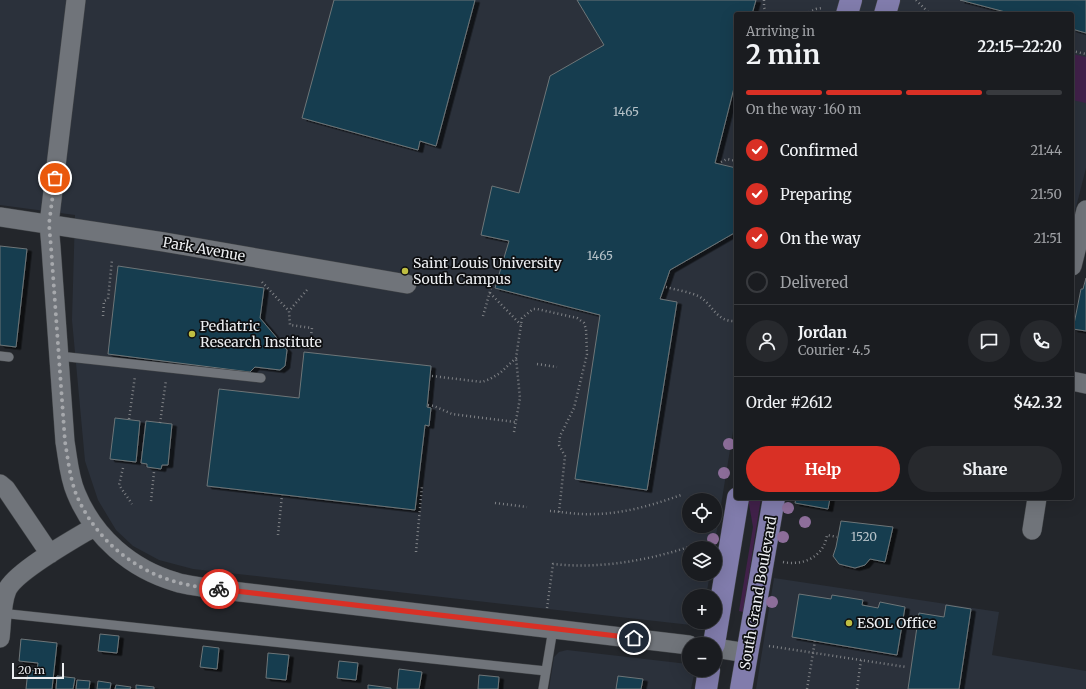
<!DOCTYPE html>
<html lang="en">
<head>
<meta charset="utf-8">
<style>
  body { margin:0; font-family:Merriweather,serif; background:#27292d; color:#f1f3f6; height:100vh; display:flex; flex-direction:column; font-size:15px; white-space:nowrap }
  * { box-sizing:border-box; margin:0 }
  p { font-size:13px; color:#9fa1a5 }
  .icon { flex:none; width:22px; height:22px; fill:none; stroke:currentColor; stroke-width:2; stroke-linecap:round; stroke-linejoin:round }
  .map { position:relative; flex:1; overflow:hidden }
  .drawer { position:absolute; left:734px; top:12px; width:340px; height:488px; display:flex; flex-direction:column; background:#1a1c20; border-radius:4px; box-shadow:0 4px 16px #0002,0 0 0 1px #383a3e }
  .drawer>* { flex:none }
  .buttons { position:absolute; left:682px; top:493px; display:grid; gap:8px }
  .buttons a { display:grid; place-items:center; width:40px; height:40px; border-radius:50%; background:#1a1c20; box-shadow:0 4px 16px #0002,0 0 0 1px #383a3e; font-size:20px }
  .scale { position:absolute; left:12px; bottom:10px; width:52px; box-sizing:border-box; padding-left:4px; border:2px solid #eceef1; border-top:0; font-size:11px; line-height:14px; white-space:nowrap; color:#eceef1; -webkit-text-stroke:3px #0e0f11; paint-order:stroke }
  .pin { position:absolute; display:grid; place-items:center; width:34px; height:34px; color:#fff; margin:-17px; border:2px solid #fff; border-radius:50%; box-shadow:0 1px 4px #0007 }
  .courier { position:absolute; display:grid; place-items:center; width:40px; height:40px; margin:-20px; border:3px solid #d93025; border-radius:50%; background:#fff; color:#222; box-shadow:0 1px 5px #0007 }
  .overview em { font-style:normal; font-weight:700 }
  .overview div { display:flex; flex-direction:column-reverse }
  .overview { display:flex; align-items:center; justify-content:space-between; height:68px; padding:0 12px }
  h1 { font-size:26px; font-weight:700; line-height:30px }
  .bar { display:grid; grid-template-columns:repeat(4,1fr); gap:6px 4px; align-content:center; height:48px; padding:0 12px }
  .bar i { height:5px; border-radius:3px; background:#383a3e }
  .bar .selected { background:#d93025 }
  .bar p { grid-column:span 4 }
  .line { display:flex; align-items:center; gap:10px; padding:0 12px; border-top:1px solid #383a3e }
  .line div { flex:1 }
  .round { display:grid; place-items:center; flex:none; width:42px; height:42px; border-radius:21px; background:#27292d }
  ol { padding:0 12px; list-style:none }
  li { display:flex; align-items:center; gap:12px; height:44px }
  li p { margin-inline-start:auto }
  li .icon { padding:4px; border-radius:50%; background:#d93025; color:#fff; stroke-width:4 }
  li:last-child { color:#9fa1a5 }
  li i { width:22px; height:22px; border:2px solid #383a3e; border-radius:50% }
  .button { display:flex; gap:8px; margin-top:auto; padding:8px 12px }
  .button a { flex:1; height:46px; border-radius:24px; background:#d93025; color:#fff; font-size:16px; font-weight:700; line-height:46px; text-align:center }
  .button a+a { background:#27292d; color:#f1f3f6 }
  .map>svg:first-child { display:block }
  .built { fill:#2b313b; fill-rule:evenodd }
  .green { fill:#41214a }
  .building { fill:#133e4f; stroke:#6e7578; filter:url(#shadow) }
  .lines { fill:none; stroke-linecap:round; stroke-linejoin:round }
  .service-casing { stroke:#424548; stroke-width:10 }
  .minor-casing { stroke:#424548; stroke-width:20 }
  .primary-casing { stroke:#424548; stroke-width:23 }
  .path { stroke:#808387; stroke-width:2.5; stroke-dasharray:1 3; stroke-linecap:butt }
  .service { stroke:#70747a; stroke-width:9 }
  .minor { stroke:#70747a; stroke-width:19 }
  .primary { stroke:#817cac; stroke-width:22 }
  .tree { fill:#8d6e9a }
  .done { stroke:#a6a8ac; stroke-width:4; stroke-dasharray:0 7.2 }
  .route { stroke:#d93025; stroke-width:5 }
  .poi-dot { fill:#bfbe42; stroke:#0e0f11; stroke-width:1.5 }
  .labels { text-anchor:middle; stroke-width:3.5; stroke-linejoin:round; paint-order:stroke }
  .number-label { font-size:12px; fill:#b6c2c8 }
  .street-label { font-size:14px; fill:#eceef1; stroke:#0e0f11 }
  .poi-label { font-size:14px; fill:#eceef1; stroke:#0e0f11; text-anchor:start }
</style>
</head>
<body>
<div class="map">
<svg width="1086" height="689" viewBox="0 0 1086 689">
  <defs>
    <filter id="shadow"><feDropShadow dx="4.5" dy="2.5" stdDeviation="0" flood-color="#0009"/></filter>
  </defs>
  <rect width="100%" height="100%" fill="#23262b"/>
  <path class="built" d="M0 0H1086V168L1072 223V14H736V413L714 548H689V574H710L706 596H689V622L699 623 691 625 193 569 159 560 133 546 116 530 98 500 85 461 72 320 75 215 0 205ZM689 500H715V526H689Z
    M774 578 999 612 992 655 1086 671V689H756Z
    M567 650 688 664 689 670H693L694 675 691 689H549L554 657 559 652Z"/>
  <path class="green" d="M1072 54 1086 57V103L1072 100Z
    M748 498H761L743 612 739 611 753 527Z"/>
  <path class="building" d="M334 0H475L436 146 420 141 418 150 302 118Z
    M577 0H756L752 14H736V80L715 163 736 168V232L670 270 660 299 677 302 647 490 575 479 600 315 495 288 509 241 481 235 492 186 519 193 550 76 604 45Z
    M960 0H1086V33L1072 29V14H1013Z
    M0 246 27 249 16 347 0 345Z
    M118 266 264 288 260 318 287 350 285 366 280 370 255 367 250 372 108 354Z
    M1086 278V331L1073 329 1081 289H1083Z
    M304 352 431 366 427 407 431 408 429 426 425 425 415 510 207 486 219 389 299 398Z
    M115 418 140 421 136 462 110 459Z
    M146 421 172 424 168 465H162L161 469 147 467V464L141 463Z
    M796 498H830L828 509 795 503Z
    M841 521 893 527 885 562 870 559 865 565 855 568 839 564 833 556 836 547Z
    M799 594 831 599 832 595 863 600 862 605 878 608 880 602 905 607 897 655 792 637Z
    M946 605 971 609 959 689H908L919 613 944 617Z
    M100 634 119 636 117 653 98 651Z
    M21 639 57 643 52 689H26L28 670 37 671 38 663 19 661Z
    M203 646 219 648 217 669 200 667Z
    M268 653 289 655 286 680 266 678Z
    M339 661 358 663 356 680 337 678Z
    M399 669 422 672 419 689H397Z
    M479 675 499 677 498 689H478Z
    M57 676 75 678 73 689H56Z
    M618 676 643 679 641 689H616Z
    M77 680 90 681 89 689H76Z
    M98 681 111 683 110 689H97Z
    M116 685 131 687 130 689H115Z
    M136 685 154 687V689H136Z
    M368 685 391 688V689H368Z"/>
  <g class="lines">
    <g class="service-casing">
      <path id="service" d="M0 356 9 357
        M59 356 261 378
        M0 613 546 671
        M543 689 553 629"/>
    </g>
    <g class="minor-casing">
      <path id="minor" d="M76 0 49 224 51 247 65 442C68 459 69 477 76 493 94 537 131 569 176 582 185 585 196 586 206 588L689 645
        M0 217 164 242 407 284
        M1072 266 1086 210
        M1072 381 1086 384
        M0 484 6 489 50 554
        M1032 530 1037 498
        M0 638C2 623 1 604 7 590 16 571 74 539 94 527
        M715 648 747 653"/>
    </g>
    <g class="primary-casing">
      <path id="primary" d="M847 14 851 0
        M885 14 889 0
        M714 644 738 498
        M706 689 709 670
        M741 689 774 498"/>
    </g>
    <path class="path" d="M764 0V7L766 14
      M916 0 930 14
      M805 14 816 9 822 8
      M1072 51 1086 54
      M721 162 727 159 736 161
      M262 282 289 311
      M666 287C676 290 691 292 700 297 714 306 716 322 736 321
      M307 290 289 311 290 325 312 328 309 351
      M490 293 521 325
      M103 316 104 301 108 299 112 260
      M483 316 493 281
      M537 364 557 367
      M432 376 482 382 490 379 500 373 516 358 522 318 533 309H537L577 318 584 323 586 329 587 354 574 408 560 436 559 445 565 456 559 512
      M428 405 434 406 452 414 515 422
      M129 419 135 376
      M160 423 166 380
      M514 432 520 398 516 358
      M123 468 119 485 132 504
      M151 501 154 472
      M495 503 527 507
      M550 511C564 512 579 515 593 514 623 514 653 505 681 495
      M278 535 282 495
      M416 552 422 486
      M783 562C803 566 824 557 827 535L837 537
      M547 608 553 564C599 569 645 561 689 547
      M769 646 906 667
      M807 689 815 641
      M857 689 861 660"/>
    <use href="#service" class="service"/>
    <use href="#minor" class="minor"/>
    <use href="#primary" class="primary"/>
  </g>
  <g class="tree">
    <circle cx="729" cy="444" r="6"/>
    <circle cx="724" cy="473" r="6"/>
    <circle cx="788" cy="508" r="6"/>
    <circle cx="805" cy="522" r="6"/>
    <circle cx="783" cy="537" r="6"/>
    <circle cx="713" cy="539" r="6"/>
    <circle cx="772" cy="602" r="6"/>
  </g>
  <g class="lines">
    <path class="done" d="M55 178 49 224 51 247 65 442C68 459 70 478 76 494 94 537 131 569 176 582 190 586 205 588 219 589"/>
    <path class="route" d="M219 589 634 638"/>
  </g>
  <g class="poi-dot">
    <circle cx="405" cy="271" r="4"/>
    <circle cx="192" cy="334" r="4"/>
    <circle cx="849" cy="623" r="4"/>
  </g>
  <g class="labels">
    <g class="number-label">
      <text x="626" y="116">1465</text>
      <text x="600" y="260">1465</text>
      <text x="864" y="541">1520</text>
    </g>
    <g class="street-label">
      <text transform="translate(204 249) rotate(10)" y="5">Park Avenue</text>
      <text transform="translate(758 593) rotate(-80)" y="5">South Grand Boulevard</text>
    </g>
    <g class="poi-label">
      <text x="413" y="268">Saint Louis University<tspan x="413" dy="16">South Campus</tspan></text>
      <text x="200" y="331">Pediatric<tspan x="200" dy="16">Research Institute</tspan></text>
      <text x="857" y="628">ESOL Office</text>
    </g>
  </g>
</svg>
<div class="buttons">
<a><svg class="icon" aria-label="locate" viewBox="0 0 24 24"><circle cx="12" cy="12" r="6"/><path d="M12 2v4M12 18v4M2 12h4M18 12h4"/></svg></a>
<a><svg class="icon" aria-label="layers" viewBox="0 0 24 24"><path d="M12 4l9 5-9 5-9-5zM3 14l9 5 9-5"/></svg></a>
<a>+</a>
<a>−</a>
</div>
<div class="scale">20 m</div>
<div class="pin" style="left:55px;top:178px;background:#ea580c"><svg class="icon" aria-label="bag" viewBox="0 0 24 24"><path d="M5 8h14l-1 12H6zM9 8a3 3 0 0 1 6 0"/></svg></div>
<div class="pin" style="left:634px;top:638px;background:#1f2937"><svg class="icon" aria-label="home" viewBox="0 0 24 24"><path d="M3 11l9-7 9 7M6 9v11h12V9"/></svg></div>
<div class="courier" style="left:219px;top:589px"><svg class="icon" aria-label="bike" viewBox="0 0 24 24"><circle cx="6" cy="16" r="4"/><circle cx="18" cy="16" r="4"/><path d="M6 16l4-8h5l3 8M10 8l3 8H6M13 5h3"/></svg></div>
<section class="drawer">
<div class="overview"><div><h1>2 min</h1><p>Arriving in</p></div><em>22:15–22:20</em></div>
<div class="bar"><i class="selected"></i><i class="selected"></i><i class="selected"></i><i></i><p>On the way · 160 m</p></div>
<ol>
<li><svg class="icon" aria-label="check" viewBox="0 0 24 24"><path d="M5 12l5 5 9-10"/></svg>Confirmed<p>21:44</p></li>
<li><svg class="icon" aria-label="check" viewBox="0 0 24 24"><path d="M5 12l5 5 9-10"/></svg>Preparing<p>21:50</p></li>
<li><svg class="icon" aria-label="check" viewBox="0 0 24 24"><path d="M5 12l5 5 9-10"/></svg>On the way<p>21:51</p></li>
<li><i></i>Delivered</li>
</ol>
<div class="line" style="height:72px"><a class="round"><svg class="icon" aria-label="person" viewBox="0 0 24 24"><circle cx="12" cy="8" r="4"/><path d="M4 21q1-7 8-7t8 7"/></svg></a><div><b>Jordan</b><p>Courier · 4.5</p></div><a class="round"><svg class="icon" aria-label="chat" viewBox="0 0 24 24"><path d="M4 5h16v11H9l-5 4z"/></svg></a><a class="round"><svg class="icon" aria-label="phone" viewBox="0 0 24 24"><path d="M5 4h4l2 5-3 2q2 4 5 5l2-3 5 2v4C11 20 4 13 5 4z"/></svg></a></div>
<div class="line" style="height:52px"><div>Order #2612</div><b>$42.32</b></div>
<div class="button"><a>Help</a><a>Share</a></div>
</section>
</div>
</body>
</html>
